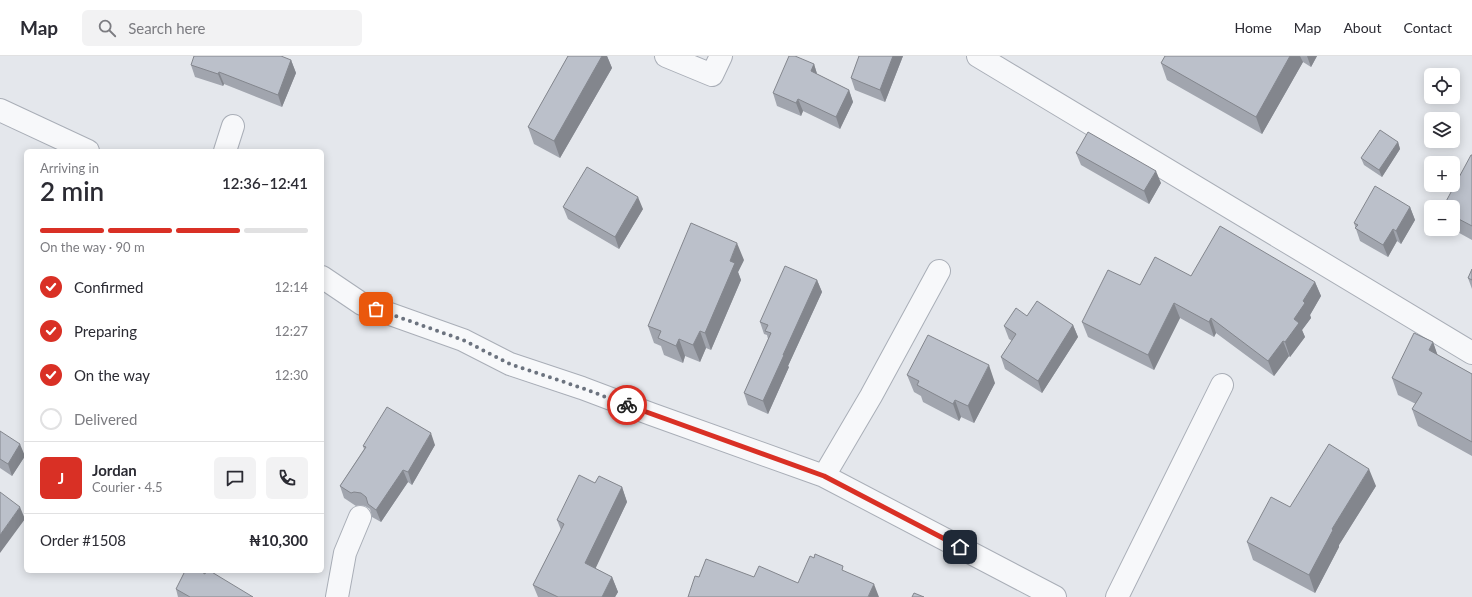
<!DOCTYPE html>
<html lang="en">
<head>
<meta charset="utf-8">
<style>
  body { margin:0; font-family:Lato,sans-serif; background:#f2f2f3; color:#2b2b33; height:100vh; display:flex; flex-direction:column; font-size:15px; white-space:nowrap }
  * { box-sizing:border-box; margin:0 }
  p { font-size:13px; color:#7c7c81 }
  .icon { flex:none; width:22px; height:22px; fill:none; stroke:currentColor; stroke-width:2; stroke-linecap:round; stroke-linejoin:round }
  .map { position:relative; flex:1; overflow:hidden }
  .sheet { position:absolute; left:24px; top:93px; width:300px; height:424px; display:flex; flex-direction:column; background:#fff; border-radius:6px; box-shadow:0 2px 10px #0003 }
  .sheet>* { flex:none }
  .tools { position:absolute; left:1424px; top:12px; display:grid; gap:8px }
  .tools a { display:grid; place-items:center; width:36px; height:36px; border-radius:6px; background:#fff; box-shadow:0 2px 10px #0003; font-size:20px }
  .pin { position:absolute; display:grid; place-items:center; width:34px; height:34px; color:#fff; margin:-17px; border-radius:8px; box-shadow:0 2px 6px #0006 }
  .courier { position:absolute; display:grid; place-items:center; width:40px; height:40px; margin:-20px; border:3px solid #d93025; border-radius:50%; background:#fff; color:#222; box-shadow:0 1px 5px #0007 }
  .head em { font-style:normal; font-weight:600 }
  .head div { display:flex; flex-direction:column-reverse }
  .head { display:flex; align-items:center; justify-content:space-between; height:68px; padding:0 16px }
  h1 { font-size:26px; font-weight:600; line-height:30px }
  .bar { display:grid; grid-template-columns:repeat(4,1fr); gap:6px 4px; align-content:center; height:48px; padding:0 16px }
  .bar i { height:5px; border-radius:3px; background:#e1e1e2 }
  .bar .current { background:#d93025 }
  .bar p { grid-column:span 4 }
  .line { display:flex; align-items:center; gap:10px; padding:0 16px; border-top:1px solid #e1e1e2 }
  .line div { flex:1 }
  .round { display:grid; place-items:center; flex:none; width:42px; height:42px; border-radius:6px; background:#f2f2f3 }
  ol { padding:0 16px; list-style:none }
  li { display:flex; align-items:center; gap:12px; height:44px }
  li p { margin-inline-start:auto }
  li .icon { padding:4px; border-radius:50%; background:#d93025; color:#fff; stroke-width:4 }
  li:last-child { color:#7c7c81 }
  li i { width:22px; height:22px; border:2px solid #e1e1e2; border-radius:50% }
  header { display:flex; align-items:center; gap:24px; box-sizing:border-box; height:56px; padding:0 20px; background:#fff; border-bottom:1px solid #e1e1e2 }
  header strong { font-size:19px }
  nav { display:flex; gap:22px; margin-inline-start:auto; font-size:14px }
  .search { width:280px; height:36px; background:#f2f2f3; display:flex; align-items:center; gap:10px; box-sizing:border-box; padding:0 14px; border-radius:6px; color:#7c7c81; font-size:15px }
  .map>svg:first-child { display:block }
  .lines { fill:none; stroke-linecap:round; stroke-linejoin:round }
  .minor-casing { stroke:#a9aeb7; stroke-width:24 }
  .minor { stroke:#f7f8fa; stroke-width:22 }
  .wall { fill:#a1a5ae }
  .shaded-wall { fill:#83868d }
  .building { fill:#bbc0ca; stroke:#83868d }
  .done { stroke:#6c737f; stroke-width:4; stroke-dasharray:0 7.2 }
  .route { stroke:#d93025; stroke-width:5 }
</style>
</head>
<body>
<header>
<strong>Map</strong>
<div class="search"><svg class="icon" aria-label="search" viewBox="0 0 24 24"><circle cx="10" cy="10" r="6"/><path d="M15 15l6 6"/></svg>Search here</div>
<nav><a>Home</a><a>Map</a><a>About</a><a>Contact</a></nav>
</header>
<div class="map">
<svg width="1472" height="541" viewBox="0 0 1472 541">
  <rect width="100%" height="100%" fill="#e4e7ec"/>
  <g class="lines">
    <g class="minor-casing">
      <path id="minor" d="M666 0 712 19 721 0
        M978 0 1472 297
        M0 54 88 95
        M225 95 233 70
        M322 221 362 248 463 284 510 308 582 332 651 358 824 420 1055 541
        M824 420 871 340 939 215
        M337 541 345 497 360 461
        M1117 541 1222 329"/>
    </g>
    <use href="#minor" class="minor"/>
  </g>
  <path class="wall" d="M568 0H607L612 12 560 102 534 88 528 71Z
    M859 0H903L885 46 855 34 851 22Z
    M1165 0H1317L1311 11 1303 6 1262 78 1167 24 1161 7Z
    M291 4 296 17 282 51 224 28 223 30 195 21 191 9Z
    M814 8 817 18 849 34 853 46 840 73 803 55 801 60 777 50 773 37Z
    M1398 86 1400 93 1382 121 1364 109 1361 102Z
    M1076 97 1161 127 1149 148 1081 109Z
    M1472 99V184L1452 173H1453V151Z
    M563 151 643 153 619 193 568 163Z
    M1410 151 1415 164 1401 188 1397 185 1388 201 1360 185 1354 167Z
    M744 204 738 216 741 224 711 294 706 292 700 306 685 300 683 307 664 299 661 290 654 287 648 270Z
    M1472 213V233L1468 222Z
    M1191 220 1315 226 1321 240 1310 259 1311 262 1302 274 1305 281 1290 301 1289 300 1274 320 1216 277 1214 281 1180 262 1154 314 1088 281 1082 266 1140 229Z
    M817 224 822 236 788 310 789 311 768 358 748 349 744 337 768 283 767 279 764 278 760 266Z
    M1027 260 1073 269 1078 281 1042 337 1005 313 1001 301 1012 285 1009 283 1004 270Z
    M1433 286 1437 299 1472 318V400L1418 370 1412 353 1416 348 1398 339 1392 322Z
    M907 319 995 327 974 367 961 361 959 365 923 346 921 340 914 336Z
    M0 375 25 400 12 420 0 412Z
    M435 389 412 429 408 426 381 466 372 461 370 453 365 450 359 449 356 450 344 442 340 430 364 393 363 390Z
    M595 427 622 431 627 446 595 512 612 521 618 536 615 541H538L533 529 561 474 557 464Z
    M1376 430 1339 489V491L1315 537 1253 504 1247 486 1290 451Z
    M176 533 253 541H178Z"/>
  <path class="shaded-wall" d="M602 0H607L612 12 560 102 554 85Z
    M893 0H903L885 46 880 34Z
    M1290 0H1300L1303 6 1262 78 1256 61Z
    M1307 0H1317L1311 11Z
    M291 4 296 17 282 51 278 39Z
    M814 8 818 21 811 15Z
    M219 16 224 28 223 30 218 18Z
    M849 34 853 46 840 73 836 61Z
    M798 43 803 55 801 60 796 47Z
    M1398 86 1400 93 1382 121 1379 114Z
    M1156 115 1161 127 1149 148 1144 135Z
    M638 141 643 153 619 193 615 181Z
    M1410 151 1415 164 1401 188 1396 175Z
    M1393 173 1397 185 1388 201 1383 189Z
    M737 187 744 204 738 216 741 224 711 294 705 277 730 205Z
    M817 224 822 236 788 310 789 311 768 358 763 345 783 299Z
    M1315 226 1321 240 1310 259 1311 262 1302 274 1305 281 1290 301 1285 286 1294 263 1303 245Z
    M1174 247 1180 262 1154 314 1148 299Z
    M1211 262 1216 277 1214 281 1209 266Z
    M1073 269 1078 281 1042 337 1038 325Z
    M700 275 706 292 700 306 693 289Z
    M679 283 685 300 683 307 676 290Z
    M1283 285 1289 300 1274 320 1268 305Z
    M1433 286 1439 303 1429 294Z
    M989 309 995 327 974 367 968 350Z
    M955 344 961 361 959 365 953 348Z
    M431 377 435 389 412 429 408 416Z
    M20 388 25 400 12 420 8 408Z
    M1369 413 1376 430 1339 489V491L1315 537 1309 519 1332 473Z
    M403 414 408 426 381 466 376 454Z
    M622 431 627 446 591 522 585 507Z
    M20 451 25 463 0 497V479Z
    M612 521 618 536 615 541H602Z
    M874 528 879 541H868Z"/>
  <path class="building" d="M194 0H281L291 4 278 39 219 16 218 18 191 9Z
    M568 0H602L554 85 528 71Z
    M789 0H795L814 8 811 15 849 34 836 61 798 43 796 47 773 37Z
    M859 0H893L880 34 851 22Z
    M1165 0H1290L1256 61 1161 7Z
    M1380 74 1398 86 1379 114 1361 102Z
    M1088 76 1156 115 1144 135 1076 97Z
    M1471 99H1472V170L1453 160V151H1443Z
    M587 111 638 141 615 181 563 151Z
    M1375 130 1410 151 1396 175 1393 173 1383 189 1355 172 1358 169 1354 167Z
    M691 167 737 187 730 205 735 207 705 277 700 275 693 289 679 283 676 290 658 282 661 275 648 270Z
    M1220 170 1315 226 1303 245 1305 247 1294 263 1299 267 1285 286 1283 285 1268 305 1211 262 1209 266 1174 247 1148 299 1082 266 1108 214 1140 229 1155 201 1191 220Z
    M785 210 817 224 783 299H784L763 345 744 337 771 277 765 275 768 269 760 266Z
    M1472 213V224L1468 222Z
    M1037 245 1073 269 1038 325 1001 301 1016 278 1004 270 1016 252 1027 260Z
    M1414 277 1433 286 1429 294 1472 318V386L1412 353 1422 337 1392 322Z
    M928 279 989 309 968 350 955 344 953 348 917 329 919 325 907 319Z
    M387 351 431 377 408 416 403 414 376 454 368 448 366 441 361 437 354 436 351 437 340 430 366 391 363 390Z
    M0 375 20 388 8 408 0 403Z
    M1329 388 1369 413 1332 473 1333 474 1309 519 1247 486 1271 441 1290 451Z
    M579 419 595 427 599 420 622 431 585 507 612 521 602 541H558L533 529 564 468 557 464Z
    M0 436 20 451 0 479Z
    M815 498 843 510 842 514 874 528 868 541H688L695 520 699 521 706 503 754 521 759 510 798 527 810 500 814 502Z
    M185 515H200L205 518 206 515H210L253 541H190L176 533Z
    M914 537 924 541H912Z"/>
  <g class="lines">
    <path class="done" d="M376 253 463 284 510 308 582 332 627 349"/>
    <path class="route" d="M627 349 824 420 960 491"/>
  </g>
</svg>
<div class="tools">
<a><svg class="icon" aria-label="locate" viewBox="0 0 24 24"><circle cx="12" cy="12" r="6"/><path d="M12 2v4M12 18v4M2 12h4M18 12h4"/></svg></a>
<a><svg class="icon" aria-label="layers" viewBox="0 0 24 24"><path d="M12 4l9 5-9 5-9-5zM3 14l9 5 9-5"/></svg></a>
<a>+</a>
<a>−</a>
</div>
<div class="pin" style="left:376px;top:253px;background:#ea580c"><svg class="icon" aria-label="bag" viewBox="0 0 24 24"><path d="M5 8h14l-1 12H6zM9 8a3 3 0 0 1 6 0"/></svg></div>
<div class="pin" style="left:960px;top:491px;background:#1f2937"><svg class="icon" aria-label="home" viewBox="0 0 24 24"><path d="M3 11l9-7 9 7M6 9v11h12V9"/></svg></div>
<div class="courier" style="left:627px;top:349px"><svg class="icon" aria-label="bike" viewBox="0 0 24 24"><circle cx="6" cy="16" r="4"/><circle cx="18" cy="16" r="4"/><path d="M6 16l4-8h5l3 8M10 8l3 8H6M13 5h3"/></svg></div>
<section class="sheet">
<div class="head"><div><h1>2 min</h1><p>Arriving in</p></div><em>12:36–12:41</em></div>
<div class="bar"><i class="current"></i><i class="current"></i><i class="current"></i><i></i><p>On the way · 90 m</p></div>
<ol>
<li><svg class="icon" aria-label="check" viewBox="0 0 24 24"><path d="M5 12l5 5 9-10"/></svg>Confirmed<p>12:14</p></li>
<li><svg class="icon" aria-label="check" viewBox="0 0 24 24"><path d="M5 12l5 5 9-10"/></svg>Preparing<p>12:27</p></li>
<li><svg class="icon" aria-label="check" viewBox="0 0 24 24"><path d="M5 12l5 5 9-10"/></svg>On the way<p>12:30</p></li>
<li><i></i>Delivered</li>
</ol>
<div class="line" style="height:72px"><b class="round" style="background:#d93025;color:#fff">J</b><div><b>Jordan</b><p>Courier · 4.5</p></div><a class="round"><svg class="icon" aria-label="chat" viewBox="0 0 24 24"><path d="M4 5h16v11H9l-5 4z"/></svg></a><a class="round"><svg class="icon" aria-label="phone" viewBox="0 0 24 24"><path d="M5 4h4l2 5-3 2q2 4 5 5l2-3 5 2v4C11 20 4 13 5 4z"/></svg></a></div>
<div class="line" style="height:52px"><div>Order #1508</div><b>₦10,300</b></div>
</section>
</div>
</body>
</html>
